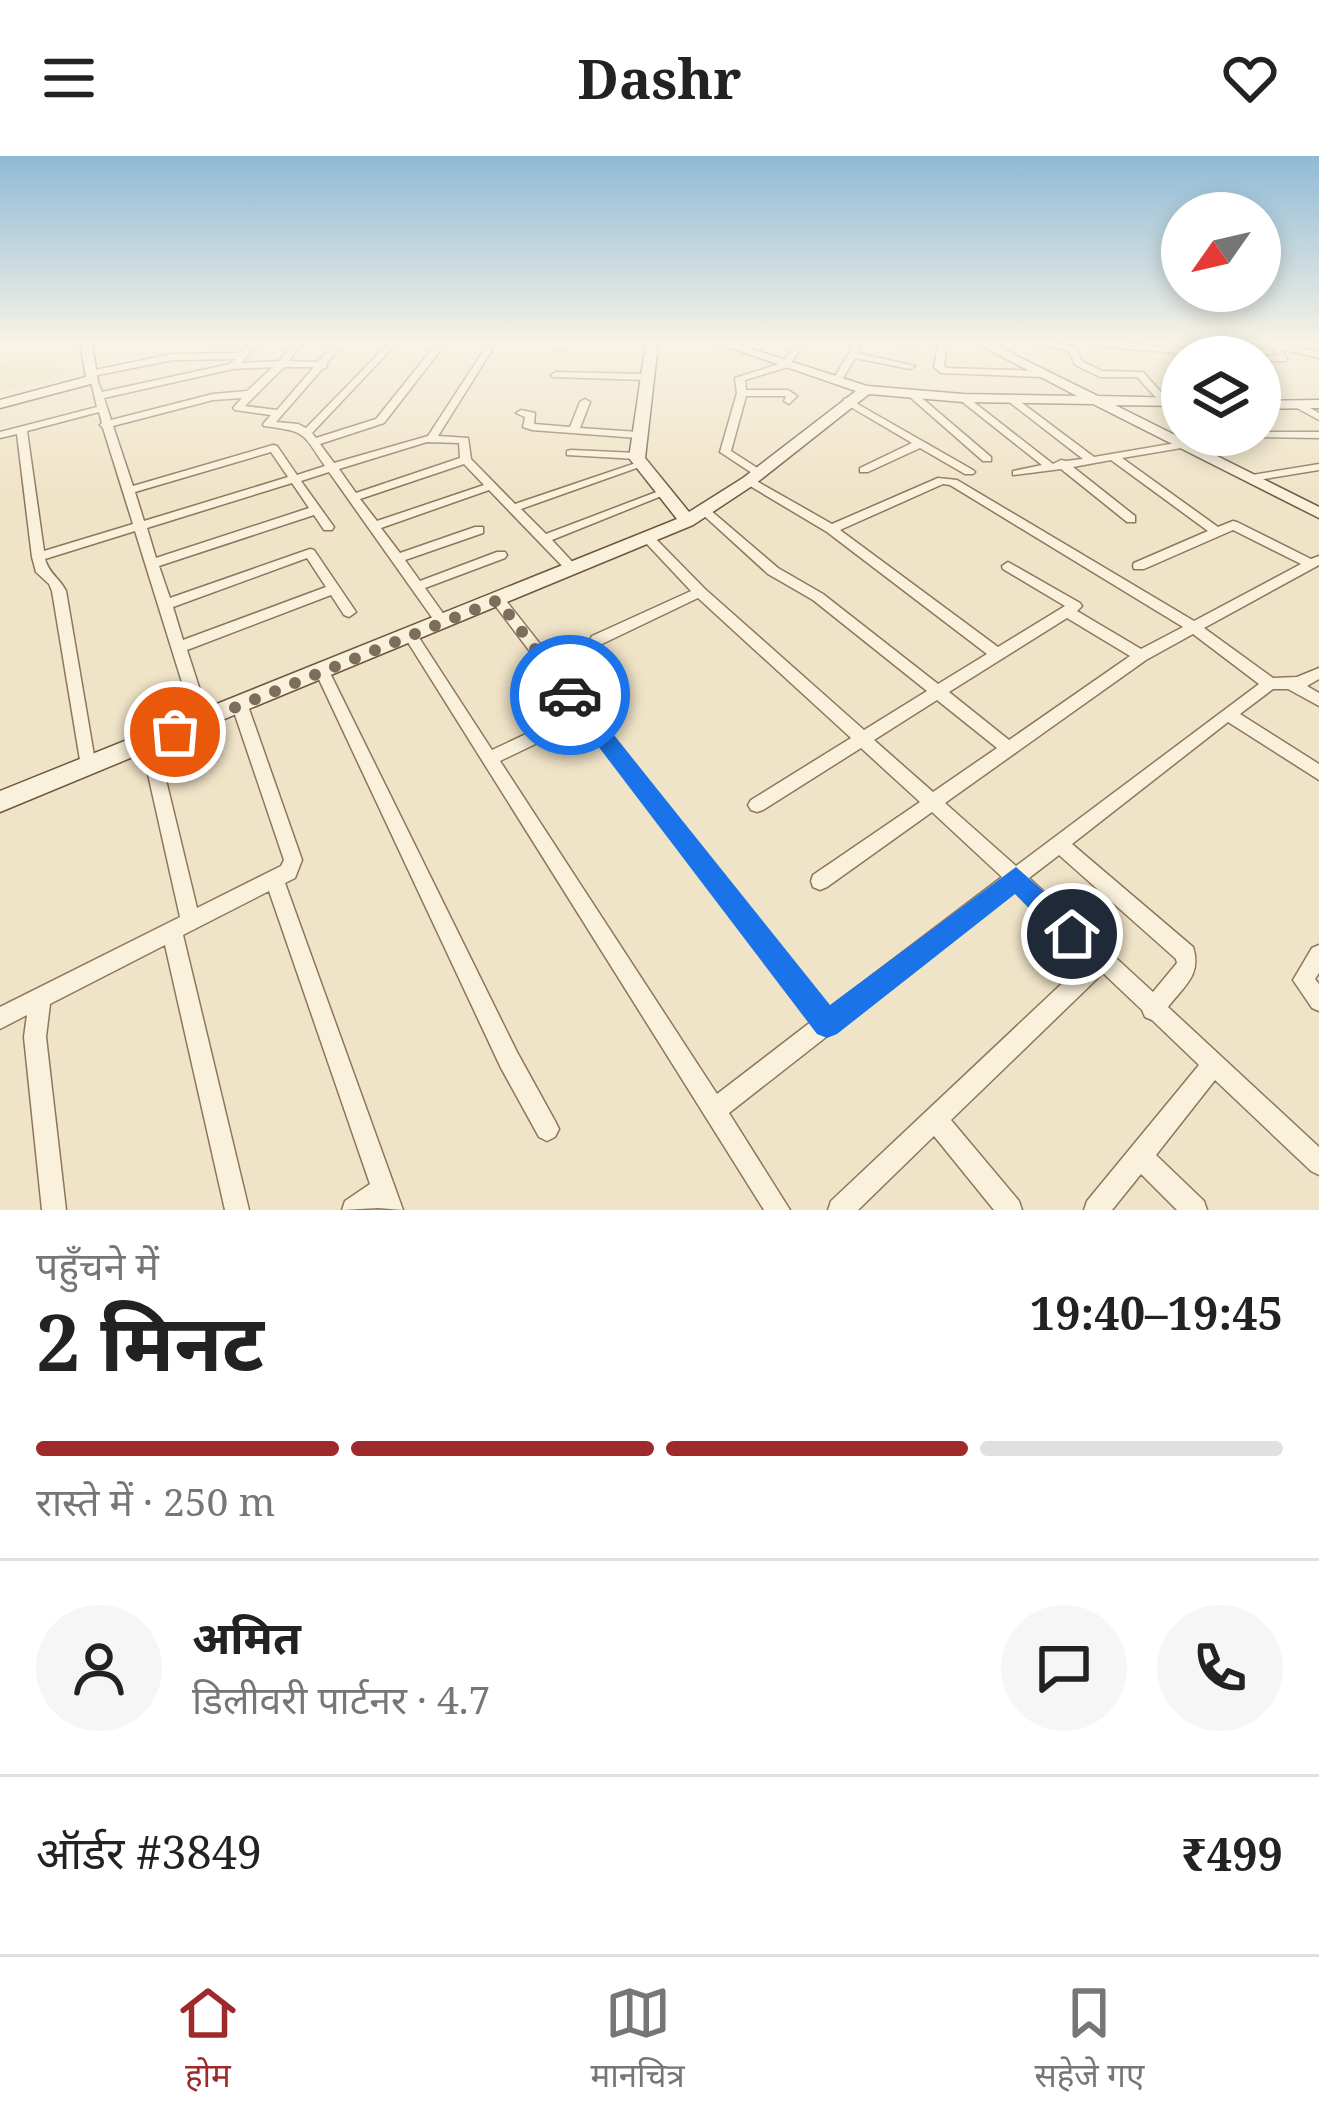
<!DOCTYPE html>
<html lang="hi">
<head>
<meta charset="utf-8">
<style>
  body { margin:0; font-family:"Noto Serif","Noto Sans Devanagari",serif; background:#f6f6f6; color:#222; height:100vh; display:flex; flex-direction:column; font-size:45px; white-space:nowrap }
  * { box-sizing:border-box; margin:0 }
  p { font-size:39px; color:#767676 }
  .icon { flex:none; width:66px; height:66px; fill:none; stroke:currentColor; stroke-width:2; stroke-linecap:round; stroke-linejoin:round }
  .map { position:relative; height:1054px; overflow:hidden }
  .side { display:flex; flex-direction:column; background:#fff; flex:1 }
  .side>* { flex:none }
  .needle { width:78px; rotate:236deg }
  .fabs { position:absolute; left:1161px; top:36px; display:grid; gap:24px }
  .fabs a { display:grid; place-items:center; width:120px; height:120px; border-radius:50%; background:#fff; box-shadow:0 6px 18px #0003; font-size:60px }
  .pin { position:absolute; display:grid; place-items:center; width:102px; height:102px; color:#fff; margin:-51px; border:6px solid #fff; border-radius:50%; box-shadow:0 3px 12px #0007 }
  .courier { position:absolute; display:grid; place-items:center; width:120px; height:120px; margin:-60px; border:9px solid #1a73e8; border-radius:50%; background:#fff; color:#222; box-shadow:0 3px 15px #0007 }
  .headline em { font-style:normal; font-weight:700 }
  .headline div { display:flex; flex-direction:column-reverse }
  .headline { display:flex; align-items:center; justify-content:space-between; height:204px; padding:0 36px }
  h1 { font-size:78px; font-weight:700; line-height:90px }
  .bar { display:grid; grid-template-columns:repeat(4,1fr); gap:18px 12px; align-content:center; height:144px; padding:0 36px }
  .bar i { height:15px; border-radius:9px; background:#e0e0e0 }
  .bar .selected { background:#9e2a2b }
  .bar p { grid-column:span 4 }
  .line { display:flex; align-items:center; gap:30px; padding:0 36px; border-top:3px solid #e0e0e0 }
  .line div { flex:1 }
  .round { display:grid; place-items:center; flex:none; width:126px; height:126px; border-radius:63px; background:#f6f6f6 }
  header { display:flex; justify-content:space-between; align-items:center; height:156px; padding:0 36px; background:#fff; font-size:54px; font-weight:700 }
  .tab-bar { display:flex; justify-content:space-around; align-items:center; height:168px; border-top:3px solid #e0e0e0; background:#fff; font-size:33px; color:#767676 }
  .tab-bar a { display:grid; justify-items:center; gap:6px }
  .tab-bar .selected { color:#9e2a2b }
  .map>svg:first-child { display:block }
  .farmland { fill:#e6deb5 }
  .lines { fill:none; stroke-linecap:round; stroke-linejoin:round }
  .street-casing { stroke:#8d765c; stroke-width:3 }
  .secondary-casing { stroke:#6f573f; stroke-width:3 }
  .street { fill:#faf1dc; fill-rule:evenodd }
  .secondary { fill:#faf1dc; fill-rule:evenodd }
  .route { fill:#1a73e8 }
  .done { stroke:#7c6e5b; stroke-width:12; stroke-dasharray:0 21.6 }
</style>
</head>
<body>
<header><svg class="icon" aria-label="menu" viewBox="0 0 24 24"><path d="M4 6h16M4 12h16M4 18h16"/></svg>Dashr<svg class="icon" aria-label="heart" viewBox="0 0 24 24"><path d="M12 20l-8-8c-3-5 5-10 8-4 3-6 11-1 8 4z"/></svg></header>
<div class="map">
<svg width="1319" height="1054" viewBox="0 0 1319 1054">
  <rect width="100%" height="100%" fill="#f0e4c8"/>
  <path class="farmland" d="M48 198 65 220 0 235V206Z"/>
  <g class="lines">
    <g class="street-casing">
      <path id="street" d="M250 187H258L241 207 279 205 294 187H302L289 205 318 206 336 187H344L327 207V211L323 212 276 266 298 268 306 272 389 187H397L312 277 316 282 376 263 433 192H439V196L384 267 320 288 334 307 428 280 484 194 488 191 492 194 438 280 468 282 471 303 515 348 636 307 645 309 521 353 546 378 659 335H667L669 337 552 384 579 413 573 417 568 416 489 334 381 372 400 397 475 371H483V377L405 404 420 425 497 396H505L507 399 505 402 425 432 450 467 443 472 438 470 329 316 301 325 334 371 332 374H324L314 359 159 410 170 442 310 393 314 394 356 456 349 461 344 459 331 439 187 494 210 565 208 569H196L194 565 135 375 45 403C49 418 59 421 66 435L96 611 94 616 88 618 82 616 52 435 49 428 36 416 32 401 17 278 0 282V276L97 251 90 221H96L102 236 230 208 235 203 173 204 93 220 88 217 90 215 173 198 240 197ZM273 211 247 235 213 238 111 264 104 242 233 213ZM284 211H314L277 254 245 250ZM242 242 233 252 235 254 271 259 263 268 264 270C307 276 301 275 325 310L297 319 277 290 273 289 133 330 113 270 213 244ZM99 256 102 267 100 269 103 272 133 368 44 395 27 275ZM427 286 459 287 460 302 356 337 339 313ZM271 296 288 321 144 365 135 336ZM464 308 484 329 377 365 360 343ZM292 327 309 352 156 402 147 372ZM307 402 326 431 183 484 173 451Z
        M555 187H563L562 194H556Z
        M749 187H758L748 197H742V193Z
        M797 187H805L788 211 745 224 746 234H788L797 240 789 248 784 245 786 240H746L731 295 765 317 763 319H755L720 296 737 237 735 222 782 207Z
        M855 187H863L857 197 915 210 910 213 855 202 840 227H834L832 225Z
        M899 187H916L917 188 913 191Z
        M1033 187H1050L1076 191 1082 205 1102 215 1143 216 1169 245 1161 247 1137 221H1100L1075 209 1069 195Z
        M1093 187H1121L1250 198 1254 201H1221L1097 190Z
        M1247 187H1276L1319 196V202L1281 193 1287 203 1286 205H1260V201L1257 200H1277L1270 190H1251Z
        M942 188 946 191 944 210 946 212 1044 215 1049 218 1044 221 941 217 934 211 938 191Z
        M1179 203 1182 204V212L1175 206Z
        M556 216 647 218 652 221 647 224 553 221 551 219Z
        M910 237H916L991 301V305H983L910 241Z
        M960 240H966L1053 308 1061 304 1066 305 1083 303 1008 245V241H1014L1094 301 1223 279H1246L1241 282 1122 302 1218 371 1233 365 1237 366 1311 403 1319 400V409L1204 472 1273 522 1297 521 1319 512V523L1307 530 1319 537V550L1288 533H1273L1240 558 1319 608V624L1228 566 1072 688 1193 791C1202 819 1184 830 1168 851L1319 991V1019L1311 1015 1215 924 1156 999 1204 1045 1207 1054H1177L1141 1018 1112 1054H1084L1087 1045 1199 909 1152 864 1145 861 1142 854 1103 817 951 964 1019 1045 1022 1054H994L934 980 858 1054H828L831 1045 1088 803 1015 733 729 957 790 1054H764L404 480 406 477H416L492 594 575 555 491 444 493 441H503L828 853 1002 721 932 656 827 731 820 734 813 731 811 725 813 719 920 646 861 592 763 654 757 656 751 654 748 649 751 644 851 582 698 442 602 488H592L590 484 592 480 691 435 645 386V380H653L705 433 864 574 927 535 813 444 768 418 701 357V353H709L778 412 823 438 938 528 987 498 827 376 745 327V323H753L832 368 938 322 957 324 1194 465 1301 408 1233 374 1144 413H1134L1133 410 1134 407 1208 375 1111 304 1073 311 1135 360V366H1127L1061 313 1013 319V315L1042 309 960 244ZM943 328 950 329 1183 471 1141 493 1077 455 1082 450 1080 447 1008 406 1002 410 1003 413 1065 450 998 491 840 374ZM1067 462 1130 500 1009 584 949 536ZM1193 478 1259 528 1016 710 945 647 1146 504ZM937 544 997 592 933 636 874 584ZM583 565 812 865 717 938 500 605ZM1059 699 1176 803 1177 807 1153 836 1029 722Z
        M847 242 973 314 975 316 973 318H965L920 292 868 316H860V312L912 287 844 247V243Z
        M585 243 590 246 580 272 638 276 643 279 638 282 532 274 523 271 525 261 516 257 521 254 535 257 534 268 570 271 580 246Z
        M1297 248H1303L1319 257V264L1297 252Z
        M1260 276H1319V282L1256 281 1255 279H1260Z
        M571 294 637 297 642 300 637 303 567 299V295Z
        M1319 308V314L1252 325 1246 322 1252 319Z
        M323 512 330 517 517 896 555 965 559 973 555 981 547 985 539 981 501 912 316 517Z
        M240 544 245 546 248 550 302 704 295 722 285 727 403 1054 378 1052 342 1054 345 1045 370 1028 269 735 183 779 249 1054H225L165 789 50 848 46 881 66 1054H42L24 881 27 859 0 873V851L180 761 141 587 143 582 149 581 155 582 157 587 197 752 281 710 284 704 232 550 235 546Z
        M1319 789V817L1315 823 1319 828V855L1312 852 1293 824 1312 792Z"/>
    </g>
    <g class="secondary-casing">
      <path id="secondary" d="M80 187H92L98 226 0 252V244L86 221Z
        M646 187H658L645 302 689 356 743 322 856 235 716 187H733L867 230 963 238 1077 240 976 187H991L1098 240 1182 242V250L1115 249 1319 351V362L1093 248 963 246 869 238 755 328 693 369 0 656V635L677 363 629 302Z
        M1319 244V252L1260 253V245Z"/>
    </g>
    <use href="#street" class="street"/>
    <use href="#secondary" class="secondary"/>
  </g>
  <linearGradient id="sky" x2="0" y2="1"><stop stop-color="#8fbad6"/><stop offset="0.56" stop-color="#f8f3e6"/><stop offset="1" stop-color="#f8f3e6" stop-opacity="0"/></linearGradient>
  <rect width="1319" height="334" fill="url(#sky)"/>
  <path class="route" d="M570 531 577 533 830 849 1016 711 1082 769 1085 778 1082 787 1072 790 1063 787 1015 738 837 878 827 882 817 878 563 544 561 539Z"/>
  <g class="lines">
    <path class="done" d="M175 576 498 444 570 539"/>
  </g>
</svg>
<div class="fabs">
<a><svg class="needle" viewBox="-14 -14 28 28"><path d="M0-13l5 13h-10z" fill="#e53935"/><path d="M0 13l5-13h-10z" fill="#767676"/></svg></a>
<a><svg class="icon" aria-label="layers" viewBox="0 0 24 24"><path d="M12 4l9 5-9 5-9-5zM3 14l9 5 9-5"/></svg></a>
</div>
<div class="pin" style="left:175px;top:576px;background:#ea580c"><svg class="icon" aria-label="bag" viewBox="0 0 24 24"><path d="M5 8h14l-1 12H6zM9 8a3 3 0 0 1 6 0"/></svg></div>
<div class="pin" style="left:1072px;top:778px;background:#1f2937"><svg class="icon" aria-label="home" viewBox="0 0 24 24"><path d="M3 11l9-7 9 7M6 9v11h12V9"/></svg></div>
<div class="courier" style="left:570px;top:539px"><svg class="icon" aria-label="car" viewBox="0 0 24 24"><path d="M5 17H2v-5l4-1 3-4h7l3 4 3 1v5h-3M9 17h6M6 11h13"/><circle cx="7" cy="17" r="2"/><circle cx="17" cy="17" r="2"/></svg></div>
</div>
<section class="side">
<div class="headline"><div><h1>2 मिनट</h1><p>पहुँचने में</p></div><em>19:40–19:45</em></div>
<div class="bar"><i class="selected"></i><i class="selected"></i><i class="selected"></i><i></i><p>रास्ते में · 250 m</p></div>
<div class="line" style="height:216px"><a class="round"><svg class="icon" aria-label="person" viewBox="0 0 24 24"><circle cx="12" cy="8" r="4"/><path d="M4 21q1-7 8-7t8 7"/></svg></a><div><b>अमित</b><p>डिलीवरी पार्टनर · 4.7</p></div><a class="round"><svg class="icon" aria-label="chat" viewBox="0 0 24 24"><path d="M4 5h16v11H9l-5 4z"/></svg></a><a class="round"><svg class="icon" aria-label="phone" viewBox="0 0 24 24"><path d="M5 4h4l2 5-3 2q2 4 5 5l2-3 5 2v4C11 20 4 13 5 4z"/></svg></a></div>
<div class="line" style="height:156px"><div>ऑर्डर #3849</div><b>₹499</b></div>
</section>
<nav class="tab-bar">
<a class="selected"><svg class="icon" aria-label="home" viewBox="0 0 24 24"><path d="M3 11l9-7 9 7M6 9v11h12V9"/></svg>होम</a>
<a><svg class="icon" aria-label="map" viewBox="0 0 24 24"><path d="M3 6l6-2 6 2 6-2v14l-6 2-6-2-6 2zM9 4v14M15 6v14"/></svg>मानचित्र</a>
<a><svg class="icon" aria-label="saved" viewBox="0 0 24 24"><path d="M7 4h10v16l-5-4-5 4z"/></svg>सहेजे गए</a>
</nav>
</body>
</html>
